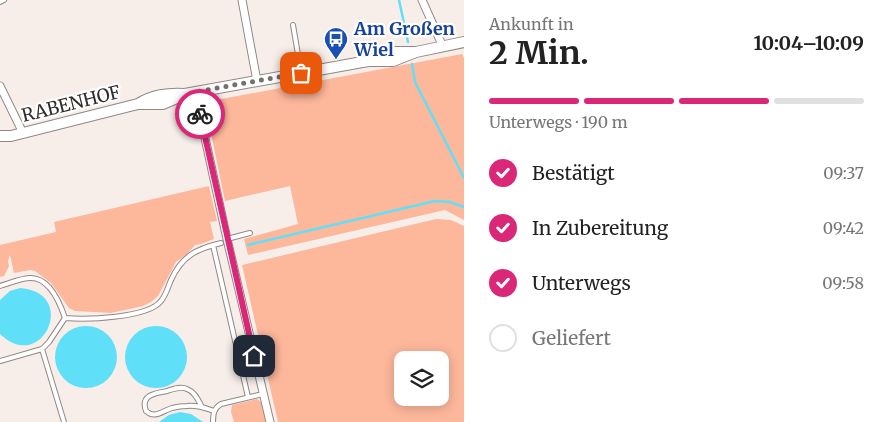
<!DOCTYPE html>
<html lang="de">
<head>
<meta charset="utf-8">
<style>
  body { margin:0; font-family:Merriweather,serif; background:#f6f6f6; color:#222; height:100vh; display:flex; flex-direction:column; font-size:19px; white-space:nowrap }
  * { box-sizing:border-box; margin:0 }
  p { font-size:16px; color:#767676 }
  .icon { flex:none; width:28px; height:28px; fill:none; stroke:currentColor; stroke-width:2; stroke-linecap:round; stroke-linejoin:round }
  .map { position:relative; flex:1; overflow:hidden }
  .details { display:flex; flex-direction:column; background:#fff; width:425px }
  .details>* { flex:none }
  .controls { position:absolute; left:394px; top:351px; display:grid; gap:10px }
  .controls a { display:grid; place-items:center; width:55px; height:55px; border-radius:10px; background:#fff; box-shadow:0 2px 12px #0003; font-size:25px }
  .pin { position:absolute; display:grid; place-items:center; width:42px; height:42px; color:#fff; margin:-21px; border-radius:10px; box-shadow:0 2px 8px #0006 }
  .courier { position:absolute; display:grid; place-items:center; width:50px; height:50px; margin:-25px; border:4px solid #db2777; border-radius:50%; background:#fff; color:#222; box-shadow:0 1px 6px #0007 }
  .headline em { font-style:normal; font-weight:700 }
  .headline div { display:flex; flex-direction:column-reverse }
  .headline { display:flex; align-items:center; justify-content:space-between; height:85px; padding:0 25px }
  h1 { font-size:32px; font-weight:700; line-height:38px }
  .bar { display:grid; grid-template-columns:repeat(4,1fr); gap:8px 5px; align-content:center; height:60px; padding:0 25px }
  .bar i { height:6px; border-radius:4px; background:#e0e0e0 }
  .bar .current { background:#db2777 }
  .bar p { grid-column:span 4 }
  ol { padding:0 25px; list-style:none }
  li { display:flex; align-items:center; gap:15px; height:55px }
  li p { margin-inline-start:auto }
  li .icon { padding:5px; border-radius:50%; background:#db2777; color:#fff; stroke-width:4 }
  li:last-child { color:#767676 }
  li i { width:28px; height:28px; border:2px solid #e0e0e0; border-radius:50% }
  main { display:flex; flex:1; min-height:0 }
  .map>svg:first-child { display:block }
  .green { fill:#fdb79b; fill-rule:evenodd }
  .water { fill:#60dff8 }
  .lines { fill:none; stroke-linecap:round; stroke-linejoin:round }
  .stream { stroke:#60dff8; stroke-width:2.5 }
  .lane-casing { stroke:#918885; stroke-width:6 }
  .street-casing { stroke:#918885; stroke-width:9 }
  .secondary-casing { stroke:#918885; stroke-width:12 }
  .lane { stroke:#fff; stroke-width:4 }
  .street { stroke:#fff; stroke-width:7 }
  .secondary { stroke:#fff; stroke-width:10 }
  .done { stroke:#75706e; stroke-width:5; stroke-dasharray:0 9 }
  .route { stroke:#db2777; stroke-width:6 }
  .labels { text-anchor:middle; stroke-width:4.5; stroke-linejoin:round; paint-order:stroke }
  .transit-label { font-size:18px; font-weight:bold; fill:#164399; stroke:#fff; text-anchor:start }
  .street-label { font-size:18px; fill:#2f2c2b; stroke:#fff }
</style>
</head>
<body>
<main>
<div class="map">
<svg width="464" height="422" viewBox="0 0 464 422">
  <rect width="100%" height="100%" fill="#f7eeea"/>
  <path class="green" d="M462 54 464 58V220L445 210 248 255 244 239 298 224 290 186 225 201 207 114 209 105 216 100Z
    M209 186 217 221 210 222 214 239 201 244 195 245 187 254 176 262 158 296 151 302 143 306 111 313 75 311 69 308 51 283 35 271 30 270 14 273 10 255 8 261 9 266 4 276 0 277V245L56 232 54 222Z
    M436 219 451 220 464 226V422H278L242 265ZM402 360H440V398H402Z
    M257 399 261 402 266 422H234L231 412 232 405Z"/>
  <path class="water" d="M20 288C79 292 43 375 0 334V300L10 291Z
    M125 357a31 31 0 1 1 62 0a31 31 0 1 1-62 0Z
    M55 357a31 31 0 1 1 62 0a31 31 0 1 1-62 0Z
    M180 412 191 414 203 422H159L169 415Z"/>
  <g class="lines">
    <path class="stream" d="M399 0 408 42
      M412 64 415 82 464 178
      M248 245 435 201 450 202 464 207"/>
    <g class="lane-casing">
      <path id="lane" d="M0 2 4 0
        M293 25 301 72
        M227 239 250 233
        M213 245 248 397
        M0 286C10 283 21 278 31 278 50 278 60 303 65 318 86 320 148 318 161 301 166 295 168 287 171 280 182 256 196 249 221 243
        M0 361 42 349
        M202 407C198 400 195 392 187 389 181 386 173 389 167 391 155 393 140 395 146 411 155 419 162 411 172 408 176 407 182 406 187 406 197 405 205 408 214 411
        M64 422 42 349 49 342 65 318
        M213 422C213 414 214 408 221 404L263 394"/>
    </g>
    <g class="street-casing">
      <path id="street" d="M242 0 257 81
        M422 0 443 47
        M0 86 23 133
        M195 92 227 239 270 422"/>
    </g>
    <g class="secondary-casing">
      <path id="secondary" d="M369 61 390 52H415
        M138 104C153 95 167 93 185 94L368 61H393L416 52 464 42
        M0 136H11L138 104H163L184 95"/>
    </g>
    <use href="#lane" class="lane"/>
    <use href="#street" class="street"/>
    <use href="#secondary" class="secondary"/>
  </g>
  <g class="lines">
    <path class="done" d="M200 114 195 92 301 73"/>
    <path class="route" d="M200 114 254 356"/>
  </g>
  <defs>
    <g id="bus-pin" transform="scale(1.25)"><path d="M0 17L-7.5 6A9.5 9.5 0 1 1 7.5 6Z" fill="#1a4fb4" stroke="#fff"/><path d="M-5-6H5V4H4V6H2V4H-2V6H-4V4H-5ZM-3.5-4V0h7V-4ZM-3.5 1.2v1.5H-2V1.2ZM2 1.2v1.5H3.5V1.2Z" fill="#fff"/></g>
  </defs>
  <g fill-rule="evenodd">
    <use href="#bus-pin" x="336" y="39"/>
  </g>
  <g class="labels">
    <g class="transit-label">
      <text x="354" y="35">Am Großen<tspan x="354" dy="21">Wiel</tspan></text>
    </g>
    <g class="street-label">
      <text transform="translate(71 104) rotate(-14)" y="6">RABENHOF</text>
    </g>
  </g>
</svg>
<div class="controls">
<a><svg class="icon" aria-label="layers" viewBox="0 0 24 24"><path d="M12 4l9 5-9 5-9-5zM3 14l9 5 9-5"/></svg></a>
</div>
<div class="pin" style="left:301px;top:73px;background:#ea580c"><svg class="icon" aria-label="bag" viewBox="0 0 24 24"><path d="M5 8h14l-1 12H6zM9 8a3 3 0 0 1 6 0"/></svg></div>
<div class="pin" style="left:254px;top:356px;background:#1f2937"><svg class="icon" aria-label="home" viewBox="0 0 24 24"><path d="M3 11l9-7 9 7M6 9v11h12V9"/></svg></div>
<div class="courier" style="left:200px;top:114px"><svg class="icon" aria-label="bike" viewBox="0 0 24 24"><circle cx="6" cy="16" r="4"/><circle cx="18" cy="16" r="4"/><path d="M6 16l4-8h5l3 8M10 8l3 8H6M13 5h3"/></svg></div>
</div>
<section class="details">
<div class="headline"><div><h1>2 Min.</h1><p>Ankunft in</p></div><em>10:04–10:09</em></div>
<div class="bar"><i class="current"></i><i class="current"></i><i class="current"></i><i></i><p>Unterwegs · 190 m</p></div>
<ol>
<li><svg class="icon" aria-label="check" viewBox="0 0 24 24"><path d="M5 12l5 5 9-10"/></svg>Bestätigt<p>09:37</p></li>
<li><svg class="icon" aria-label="check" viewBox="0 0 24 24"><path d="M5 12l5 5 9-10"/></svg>In Zubereitung<p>09:42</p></li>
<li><svg class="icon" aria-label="check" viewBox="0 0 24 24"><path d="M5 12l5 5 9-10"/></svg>Unterwegs<p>09:58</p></li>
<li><i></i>Geliefert</li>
</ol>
</section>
</main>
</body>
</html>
